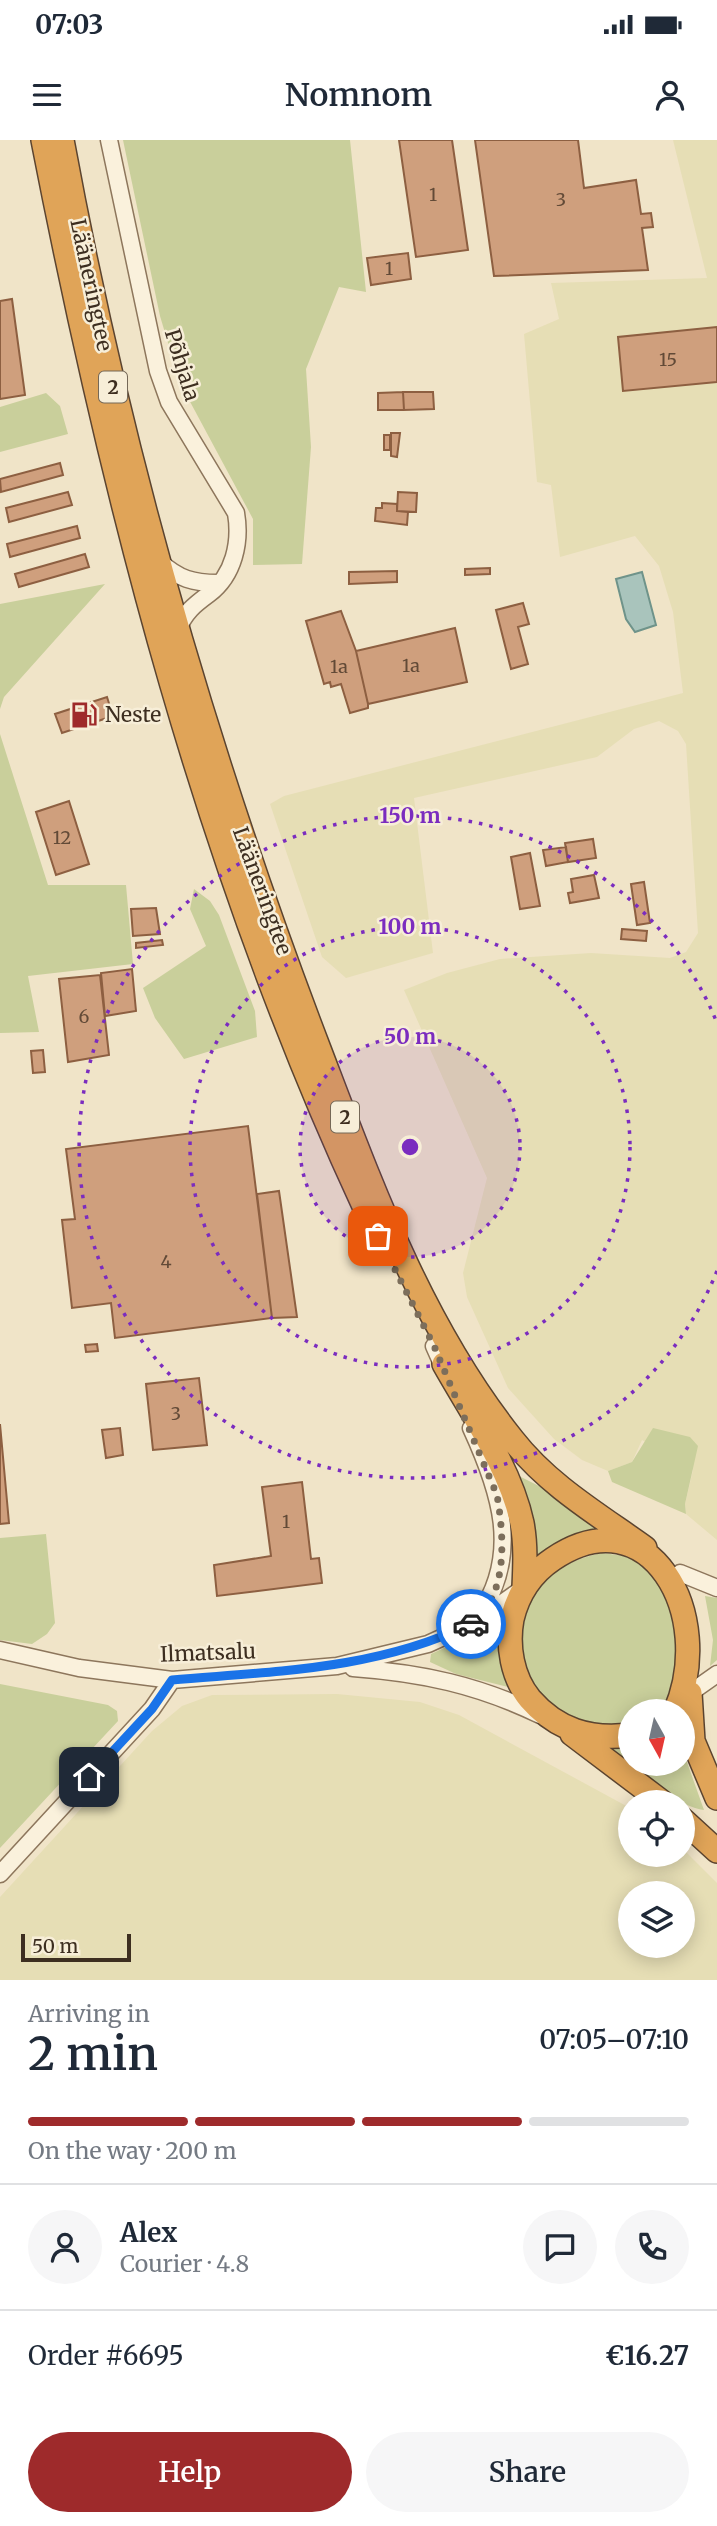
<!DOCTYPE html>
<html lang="en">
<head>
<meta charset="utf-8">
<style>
  body { margin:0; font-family:Merriweather,serif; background:#f6f6f7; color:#1f2937; height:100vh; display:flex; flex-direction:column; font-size:26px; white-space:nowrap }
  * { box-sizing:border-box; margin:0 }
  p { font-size:23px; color:#747a83 }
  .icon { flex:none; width:38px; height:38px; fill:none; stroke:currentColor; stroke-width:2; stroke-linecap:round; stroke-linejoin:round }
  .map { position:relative; height:1840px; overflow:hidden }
  .side { display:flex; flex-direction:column; background:#fff; flex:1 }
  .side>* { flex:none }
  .needle { width:46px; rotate:172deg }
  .tools { position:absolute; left:618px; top:1559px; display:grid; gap:14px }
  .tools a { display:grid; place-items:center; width:77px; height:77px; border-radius:50%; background:#fff; box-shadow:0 4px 18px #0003; font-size:35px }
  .scale { position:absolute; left:21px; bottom:18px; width:110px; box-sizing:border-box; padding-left:7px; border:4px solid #3d2e20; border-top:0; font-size:19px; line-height:24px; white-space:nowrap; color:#3d2e20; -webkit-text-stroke:5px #f7eed8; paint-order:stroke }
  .pin { position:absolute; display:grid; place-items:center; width:60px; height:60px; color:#fff; margin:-30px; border-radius:14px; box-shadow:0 4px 10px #0006 }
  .courier { position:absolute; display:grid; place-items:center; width:70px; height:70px; margin:-35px; border:5px solid #1a73e8; border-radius:50%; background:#fff; color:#222; box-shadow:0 2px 9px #0007 }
  .overview em { font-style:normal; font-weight:600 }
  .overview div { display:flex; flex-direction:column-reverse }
  .overview { display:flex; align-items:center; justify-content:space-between; height:119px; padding:0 28px }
  h1 { font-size:46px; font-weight:600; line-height:52px }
  .bar { display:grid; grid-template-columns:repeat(4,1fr); gap:10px 7px; align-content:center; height:84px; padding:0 28px }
  .bar i { height:9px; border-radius:5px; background:#e0e1e3 }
  .bar .on { background:#9e2a2b }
  .bar p { grid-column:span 4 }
  .line { display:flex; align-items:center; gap:18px; padding:0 28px; border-top:2px solid #e0e1e3 }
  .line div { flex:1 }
  .round { display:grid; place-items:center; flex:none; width:74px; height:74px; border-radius:37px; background:#f6f6f7 }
  .action { display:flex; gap:14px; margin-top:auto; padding:14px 28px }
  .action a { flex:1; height:80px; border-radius:42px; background:#9e2a2b; color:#fff; font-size:28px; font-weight:600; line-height:80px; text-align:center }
  .action a+a { background:#f6f6f7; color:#1f2937 }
  .status { display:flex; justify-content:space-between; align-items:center; height:49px; padding:0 35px; background:#fff; direction:ltr }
  .status svg { height:19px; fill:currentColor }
  header { display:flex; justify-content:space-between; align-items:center; height:91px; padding:0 28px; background:#fff; font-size:32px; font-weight:600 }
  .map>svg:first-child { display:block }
  .farmland { fill:#e6deb5; fill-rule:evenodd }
  .green { fill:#c9cf9b }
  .water { fill:#a9c4bc; stroke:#6f938a; stroke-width:2 }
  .building { fill:#cf9f7d; stroke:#8d5f41; stroke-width:2 }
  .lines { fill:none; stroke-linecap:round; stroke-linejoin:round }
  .minor-casing { stroke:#8d765c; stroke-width:19 }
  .highway-casing { stroke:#5b4430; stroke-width:26 }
  .minor { stroke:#faf1dc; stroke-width:16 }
  .highway { stroke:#e0a458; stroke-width:23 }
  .done { stroke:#7c6e5b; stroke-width:7; stroke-dasharray:0 12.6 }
  .route { stroke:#1a73e8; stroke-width:9 }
  .ring { fill:none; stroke:#7b2cbf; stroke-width:3.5; stroke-dasharray:3.5 7 }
  .labels { text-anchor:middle; stroke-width:5; stroke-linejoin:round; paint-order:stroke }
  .number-label { font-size:18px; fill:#624a37 }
  .shield { fill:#f7eed8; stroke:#756857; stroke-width:2 }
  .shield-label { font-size:19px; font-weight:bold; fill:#3d2e20 }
  .street-label { font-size:21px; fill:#3d2e20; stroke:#f7eed8 }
  .poi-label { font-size:21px; fill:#3d2e20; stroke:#f7eed8; text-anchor:start }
  .centre { fill:#7b2cbf; stroke:#f7eed8; stroke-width:3.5 }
  .ring-label { font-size:21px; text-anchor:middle; font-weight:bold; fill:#7b2cbf; stroke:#f7eed8; stroke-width:5; stroke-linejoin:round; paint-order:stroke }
</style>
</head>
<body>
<div class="status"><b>07:03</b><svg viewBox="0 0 49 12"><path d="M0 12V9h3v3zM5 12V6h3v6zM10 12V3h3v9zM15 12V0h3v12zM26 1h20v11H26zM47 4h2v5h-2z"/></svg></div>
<header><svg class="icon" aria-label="menu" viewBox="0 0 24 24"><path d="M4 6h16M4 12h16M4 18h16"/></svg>Nomnom<svg class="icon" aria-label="person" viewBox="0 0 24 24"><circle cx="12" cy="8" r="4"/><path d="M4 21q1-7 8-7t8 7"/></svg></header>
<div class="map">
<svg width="717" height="1840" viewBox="0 0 717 1840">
  <rect width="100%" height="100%" fill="#f0e4c8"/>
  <path class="farmland" d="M673 0H717V1400L686 1374 685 1364 693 1330 642 1300 632 1322 608 1331 582 1320 554 1299 508 1248 467 1157 463 1133 487 1038 404 850 447 833 500 819 591 813 670 818 686 812 698 793 686 604 678 591 659 581 634 589 597 617 414 658 433 813 346 838 322 817 270 664 284 656 683 553 673 472 659 426 635 396 560 417 551 345 537 342 524 194 559 179 551 143 707 138Z
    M337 1554 420 1562 459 1575 630 1668V1715H682L683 1709 717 1743V1840H0V1757L152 1591 182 1566 212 1555ZM630 1754H682V1806H630Z"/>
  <path class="green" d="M123 0H350L366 152 339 147 306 229 311 307 302 424 253 425V379L180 243 160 176Z
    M46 253 60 266 68 294 0 312V267Z
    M105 444 4 557 0 569V464Z
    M0 594 48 745H126L133 824 28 836 39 892 0 893Z
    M194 749 210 761 219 775 255 871 257 897 184 919 155 878 143 848 206 806 190 769Z
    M653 1288 690 1297 698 1306 685 1364 686 1374 612 1342 608 1331 632 1322Z
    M519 1336 547 1350 606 1390 536 1419Z
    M46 1394 55 1483 47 1494 32 1504 0 1500V1398Z
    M601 1413C654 1418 658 1432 688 1471L674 1553 654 1571 630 1572V1582C531 1618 455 1445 601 1413Z
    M705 1456 717 1458V1520L710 1526 713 1500Z
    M500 1475 508 1547 456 1534 430 1522 431 1514 470 1496Z
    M0 1544 108 1565 117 1571 118 1581 0 1708Z
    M630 1602V1624H682L683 1611 704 1670C676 1667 630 1625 607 1606Z"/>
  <path class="water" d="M642 432 656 485 635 492 626 479 616 439Z"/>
  <path class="building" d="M399 0H452L468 110 416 117Z
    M475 0H578L584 48 636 40 641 74 651 73 653 87 642 88 648 130 494 136Z
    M408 113 411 139 371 145 367 118Z
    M12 159 25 255 0 259V161Z
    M717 187V242L623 251 618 197Z
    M403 252 404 270H378V253Z
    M403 252H433L434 269 404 270Z
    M391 293H400L397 317 391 316Z
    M384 295H390V310H384Z
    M60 323 63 335 1 352 0 339Z
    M68 352 72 365 9 382 6 368Z
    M398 352 417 353 416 372 397 371Z
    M382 363 397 364V371L408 372 407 385 375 381 376 368H382Z
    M77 386 80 398 10 417 7 404Z
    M85 414 89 427 19 447 15 434Z
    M490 428V434L465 435V429Z
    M397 431V442L349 444V432Z
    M523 463 529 484 518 487 528 524 511 529 496 470Z
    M341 471 356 511 368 564V568L350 573 341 544 331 547 330 542 324 544 306 481Z
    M455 488 467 542 368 564 356 511Z
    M107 557 113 576 62 593 55 574Z
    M69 661 89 724 56 735 36 672Z
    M593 699 596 718 568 722 565 703Z
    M566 707 568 722 546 726 543 710Z
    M530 713 540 766 520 769 511 717Z
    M594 735 599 758 570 763 568 753 573 752 571 739Z
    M644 742 650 783 637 785 631 744Z
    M156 768 160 794 133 796 131 769Z
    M622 789 647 791 646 801 621 799Z
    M162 800 163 805 136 808V803Z
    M132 829 136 871 105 876 101 833Z
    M100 835 109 915 68 922 59 839Z
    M43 910 45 932 33 933 31 911Z
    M248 986 272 1178 115 1198 111 1163 72 1168 62 1080 75 1079 66 1009Z
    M279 1051 297 1177 272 1178 257 1054Z
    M97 1204 98 1211 86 1212 85 1205Z
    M199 1238 207 1305 153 1310 146 1244Z
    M0 1284 9 1383 0 1384Z
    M120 1288 123 1315 106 1318 102 1290Z
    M302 1342 311 1419 319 1418 322 1443 217 1456 214 1425 271 1416 262 1347Z"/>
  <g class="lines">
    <g class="minor-casing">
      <path id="minor" d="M109 0 158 231 169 262 236 373C241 402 234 435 209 454 194 465 185 472 177 491
        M160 422C179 439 193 443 218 443
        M434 1206 446 1233
        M471 1288C500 1351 521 1414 479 1475
        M680 1433 717 1448
        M0 1510 79 1528 172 1540 337 1526 428 1504 474 1483 522 1449
        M353 1528C422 1533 478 1545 540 1575
        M690 1553 717 1534
        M0 1734 152 1569 172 1540"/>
    </g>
    <g class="highway-casing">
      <path id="highway" d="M43 0C114 364 207 728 364 1066
        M62 0C119 311 206 614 319 909 371 1045 421 1185 513 1300 548 1345 599 1375 645 1408
        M444 1224C472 1274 510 1327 522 1383 526 1404 525 1426 524 1447
        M690 1553 693 1601 717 1658
        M572 1594 662 1662
        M630 1595C590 1600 557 1590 530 1559 512 1537 507 1506 512 1479 518 1454 532 1433 553 1419 649 1354 717 1474 675 1572
        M682 1679 717 1711"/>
    </g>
    <use href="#minor" class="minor"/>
    <use href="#highway" class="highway"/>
  </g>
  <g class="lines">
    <path class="done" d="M378 1096 434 1206 497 1355C504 1396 509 1456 471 1484"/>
    <path class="route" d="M89 1637 152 1569 172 1540C276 1531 375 1530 471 1484"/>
  </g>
  <circle cx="410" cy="1007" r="110" fill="#7b2cbf" fill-opacity=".12"/>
  <g class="ring">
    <circle cx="410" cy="1007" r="110"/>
    <circle cx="410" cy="1007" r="220"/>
    <path d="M717 1131A331 331 0 1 1 717 883"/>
  </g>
  <defs>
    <g id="fuel-bare" transform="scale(2.1)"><path d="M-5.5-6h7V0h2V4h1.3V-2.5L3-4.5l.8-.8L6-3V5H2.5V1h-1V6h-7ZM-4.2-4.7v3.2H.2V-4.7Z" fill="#9e2a2b" stroke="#f7eed8" stroke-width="2.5" paint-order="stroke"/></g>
  </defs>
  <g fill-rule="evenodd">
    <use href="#fuel-bare" x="84" y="575"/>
  </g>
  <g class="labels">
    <g class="number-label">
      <text x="433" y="61">1</text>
      <text x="561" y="66">3</text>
      <text x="389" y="135">1</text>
      <text x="668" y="226">15</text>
      <text x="411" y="532">1a</text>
      <text x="339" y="533">1a</text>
      <text x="62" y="704">12</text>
      <text x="84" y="883">6</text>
      <text x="166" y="1128">4</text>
      <text x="176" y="1280">3</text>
      <text x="286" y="1388">1</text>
    </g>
    <g class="shield">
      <rect x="99" y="231.5" width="28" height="31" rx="5"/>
      <rect x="331" y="961.5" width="28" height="31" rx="5"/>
    </g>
    <g class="shield-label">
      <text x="113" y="254">2</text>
      <text x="345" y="984">2</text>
    </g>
    <g class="street-label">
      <text transform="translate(91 145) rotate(78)" y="7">Lääneringtee</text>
      <text transform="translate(182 225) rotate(73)" y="7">Põhjala</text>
      <text transform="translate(262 751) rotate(70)" y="7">Lääneringtee</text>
      <text transform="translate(208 1513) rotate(-2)" y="7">Ilmatsalu</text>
    </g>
    <g class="poi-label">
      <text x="105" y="582">Neste</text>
    </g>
  </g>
  <circle cx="410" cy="1007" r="10" class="centre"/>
  <g class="ring-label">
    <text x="410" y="683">150 m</text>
    <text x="410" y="794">100 m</text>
    <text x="410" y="904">50 m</text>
  </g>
</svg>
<div class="tools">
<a><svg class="needle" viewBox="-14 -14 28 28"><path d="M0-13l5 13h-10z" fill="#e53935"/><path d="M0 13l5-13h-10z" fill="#747a83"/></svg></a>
<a><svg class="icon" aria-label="locate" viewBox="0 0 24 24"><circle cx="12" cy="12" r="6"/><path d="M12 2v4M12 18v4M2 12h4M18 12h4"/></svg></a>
<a><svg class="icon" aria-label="layers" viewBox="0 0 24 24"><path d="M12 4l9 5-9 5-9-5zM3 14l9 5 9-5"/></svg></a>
</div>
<div class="scale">50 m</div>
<div class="pin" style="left:378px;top:1096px;background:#ea580c"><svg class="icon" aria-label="bag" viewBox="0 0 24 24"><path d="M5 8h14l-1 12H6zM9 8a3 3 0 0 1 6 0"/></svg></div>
<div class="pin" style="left:89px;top:1637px;background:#1f2937"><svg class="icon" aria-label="home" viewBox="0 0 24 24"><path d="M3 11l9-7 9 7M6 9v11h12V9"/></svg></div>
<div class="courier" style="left:471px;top:1484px"><svg class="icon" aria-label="car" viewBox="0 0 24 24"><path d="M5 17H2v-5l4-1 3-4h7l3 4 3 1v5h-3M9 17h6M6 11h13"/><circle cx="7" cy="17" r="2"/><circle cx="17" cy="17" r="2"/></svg></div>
</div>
<section class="side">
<div class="overview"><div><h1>2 min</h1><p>Arriving in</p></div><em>07:05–07:10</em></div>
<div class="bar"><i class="on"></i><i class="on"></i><i class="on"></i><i></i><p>On the way · 200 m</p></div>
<div class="line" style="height:126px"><a class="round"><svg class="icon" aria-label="person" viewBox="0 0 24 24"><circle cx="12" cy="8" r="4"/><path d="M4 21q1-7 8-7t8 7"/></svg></a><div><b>Alex</b><p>Courier · 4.8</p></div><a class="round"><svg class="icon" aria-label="chat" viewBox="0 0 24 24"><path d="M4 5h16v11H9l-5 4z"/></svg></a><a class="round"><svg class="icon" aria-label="phone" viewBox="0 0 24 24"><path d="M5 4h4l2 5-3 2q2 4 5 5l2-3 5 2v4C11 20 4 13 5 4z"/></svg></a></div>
<div class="line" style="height:91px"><div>Order #6695</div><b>€16.27</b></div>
<div class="action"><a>Help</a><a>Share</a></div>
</section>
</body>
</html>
